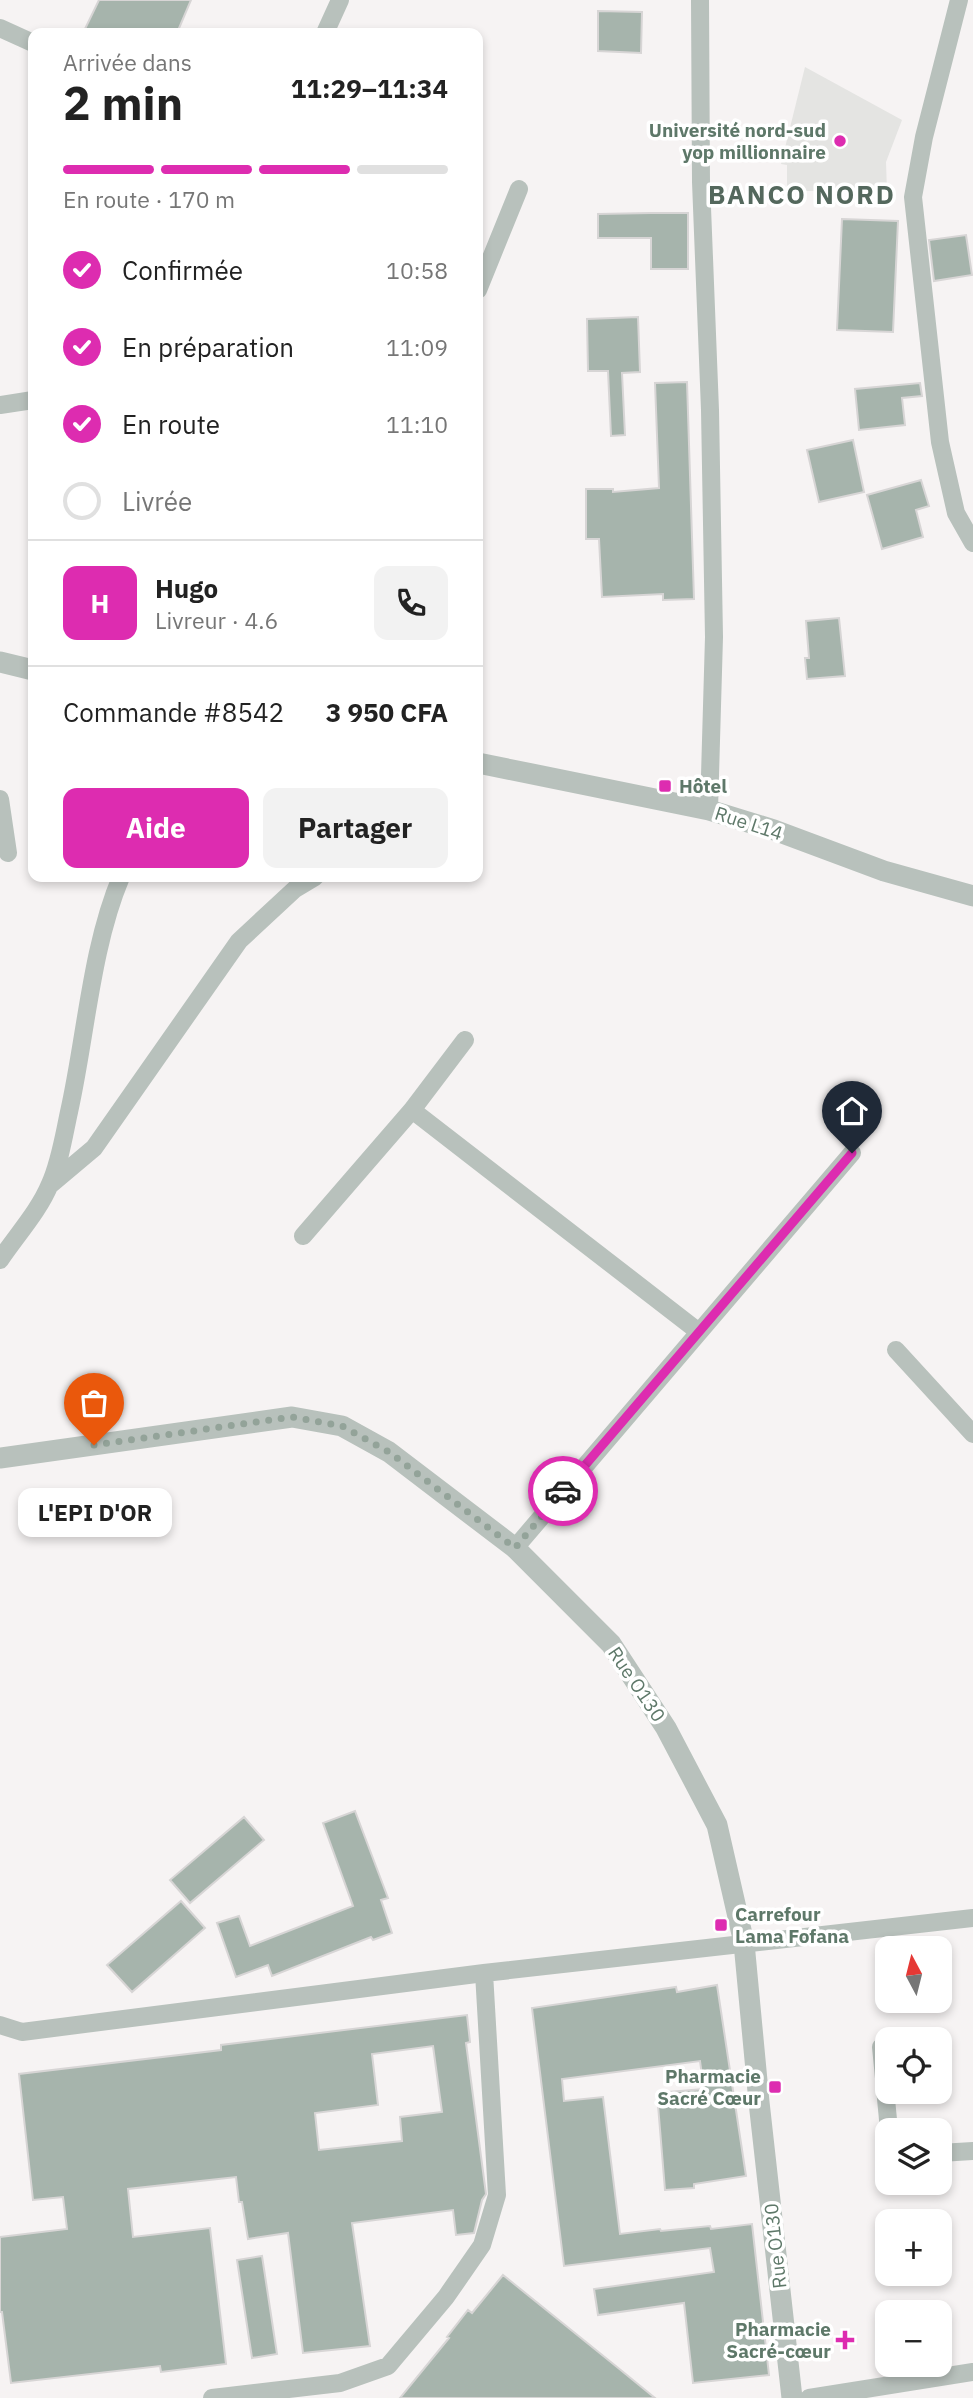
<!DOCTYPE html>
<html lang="fr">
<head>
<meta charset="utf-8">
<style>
  body { margin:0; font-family:"IBM Plex Sans",sans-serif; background:#f2f2f2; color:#222; height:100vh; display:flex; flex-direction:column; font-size:26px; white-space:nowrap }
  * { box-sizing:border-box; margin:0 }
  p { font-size:23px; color:#767676 }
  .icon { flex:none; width:38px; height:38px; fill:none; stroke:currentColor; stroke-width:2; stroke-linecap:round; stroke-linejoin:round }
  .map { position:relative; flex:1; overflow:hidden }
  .details { position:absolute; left:28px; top:28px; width:455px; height:854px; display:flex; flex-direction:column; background:#fff; border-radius:14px; box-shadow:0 4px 10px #0003 }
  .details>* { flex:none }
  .needle { width:46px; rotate:353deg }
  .tools { position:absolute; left:875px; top:1936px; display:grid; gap:14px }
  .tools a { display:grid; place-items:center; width:77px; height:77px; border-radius:14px; background:#fff; box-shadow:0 4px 10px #0003; font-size:35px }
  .pin { position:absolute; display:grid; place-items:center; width:60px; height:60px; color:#fff; margin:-72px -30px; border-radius:50% 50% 50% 0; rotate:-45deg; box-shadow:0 0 7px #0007 }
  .pin .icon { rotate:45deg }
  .courier { position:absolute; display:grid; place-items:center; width:70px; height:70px; margin:-35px; border:5px solid #dd2cb0; border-radius:50%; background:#fff; color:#222; box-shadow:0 2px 9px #0007 }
  .bubble { position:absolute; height:49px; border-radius:14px; background:#fff; box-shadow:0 4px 10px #0003; font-size:23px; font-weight:700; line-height:49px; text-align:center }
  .overview em { font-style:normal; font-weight:700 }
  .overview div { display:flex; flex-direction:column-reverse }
  .overview { display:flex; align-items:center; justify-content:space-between; height:119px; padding:0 35px }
  h1 { font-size:46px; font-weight:700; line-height:52px }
  .bar { display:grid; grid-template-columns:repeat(4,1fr); gap:10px 7px; align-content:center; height:84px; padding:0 35px }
  .bar i { height:9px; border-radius:5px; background:#e0e0e0 }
  .bar .current { background:#dd2cb0 }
  .bar p { grid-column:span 4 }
  .line { display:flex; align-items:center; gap:18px; padding:0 35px; border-top:2px solid #e0e0e0 }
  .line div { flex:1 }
  .round { display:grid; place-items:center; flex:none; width:74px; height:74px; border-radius:14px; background:#f2f2f2 }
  ol { padding:0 35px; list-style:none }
  li { display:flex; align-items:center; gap:21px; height:77px }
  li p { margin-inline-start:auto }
  li .icon { padding:7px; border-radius:50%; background:#dd2cb0; color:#fff; stroke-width:4 }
  li:last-child { color:#767676 }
  li i { width:38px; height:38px; border:4px solid #e0e0e0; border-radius:50% }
  .cta { display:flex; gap:14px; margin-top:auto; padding:14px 35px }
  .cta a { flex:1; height:80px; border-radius:14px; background:#dd2cb0; color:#fff; font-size:28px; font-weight:700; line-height:80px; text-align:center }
  .cta a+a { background:#f2f2f2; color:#222 }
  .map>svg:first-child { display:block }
  .built { fill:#e4e4e2 }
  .building { fill:#a6b4ac; stroke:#d7d5d5; stroke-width:2; fill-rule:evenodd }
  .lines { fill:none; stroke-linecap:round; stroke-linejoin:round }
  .minor { stroke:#b8c1bc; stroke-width:18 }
  .tertiary { stroke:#b8c1bc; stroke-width:21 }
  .done { stroke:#93a399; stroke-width:7; stroke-dasharray:0 12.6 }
  .route { stroke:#dd2cb0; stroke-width:9 }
  .poi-dot { fill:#dd2cb0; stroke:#fff; stroke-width:2.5 }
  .labels { text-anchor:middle; stroke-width:7; stroke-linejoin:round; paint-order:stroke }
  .poi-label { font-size:19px; font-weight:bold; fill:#5e7869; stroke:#fff; text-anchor:end }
  .street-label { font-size:19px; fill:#5e7869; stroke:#fff }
  .district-label { font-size:26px; font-weight:bold; letter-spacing:2px; fill:#54685d; stroke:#fff }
</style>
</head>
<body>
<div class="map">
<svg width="973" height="2398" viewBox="0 0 973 2398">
  <rect width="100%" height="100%" fill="#f6f3f3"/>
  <path class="built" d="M805 67 902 120 886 162 887 191H787V165L781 164Z"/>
  <path class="building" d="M99 0H191L177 33H83Z
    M598 11 642 12 641 53 598 51Z
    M651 213H688V269H651V238H598V214Z
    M842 219 898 221 893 332 837 330Z
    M966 235 972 275 934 281 929 240Z
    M638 317 640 372 622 373 625 435 611 436 608 371H588L587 319Z
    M687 382 694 599 663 600V594L602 597 599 539H586V489H613V492L659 488 655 383Z
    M920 383 922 396 902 398 905 425 859 430 855 389Z
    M853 440 864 492 819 502 807 450Z
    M921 480 929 506 916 510 923 537 882 549 867 495Z
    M839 618 845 676 807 679 805 658H809L806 621Z
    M355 1811 388 1898 381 1900 392 1933 373 1940 371 1937 272 1976 268 1965 236 1977 217 1923 239 1916 250 1946 353 1906 323 1823Z
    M244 1817 264 1840 190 1903 170 1880Z
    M181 1901 205 1928 132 1992 107 1965Z
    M717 1985 746 2176 694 2184V2188L665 2190 657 2093 704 2089 700 2061 562 2079 564 2101 603 2097 620 2234 660 2229 661 2231 710 2226 711 2229 752 2224 769 2375 693 2383 684 2303 598 2315 594 2289 714 2272 710 2248 564 2266 532 2008 676 1987 677 1992Z
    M467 2015 470 2042 466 2043 486 2194 482 2200 474 2233 456 2235 453 2210 352 2223 370 2346 303 2353 288 2233 248 2239 242 2202H239L236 2177 128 2189 133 2237 210 2228 226 2364 161 2372 160 2366 11 2383 2 2312H0V2237L67 2229 63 2197 33 2200 19 2074 221 2050V2045ZM433 2046 442 2112 400 2117 402 2141 319 2150 315 2113 378 2105 372 2054Z
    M262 2256 277 2354 252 2358 237 2260Z
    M503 2275 617 2367 655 2398H400L449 2338 447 2337 468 2310 472 2313Z"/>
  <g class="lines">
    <path class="minor" d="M700 0 701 182 710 410 714 637 709 810
      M959 0 924 137 913 197 940 442 956 513 973 543
      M0 28 33 43
      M325 33 340 0
      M478 290 519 189
      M0 405 33 400
      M0 799 8 853
      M412 1110 699 1332
      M50 1185 94 1148 239 941 295 889 315 877
      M303 1236 412 1110 465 1040
      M0 1260C16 1236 39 1211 50 1184 60 1162 64 1135 69 1112 86 1036 91 948 121 877
      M896 1350 973 1434
      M515 1548 852 1153
      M0 2025 22 2032 484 1973 973 1918
      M881 2047 889 2130
      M940 2153 973 2151
      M212 2398 340 2383 388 2366 446 2297 482 2245 497 2195 484 1973
      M809 2398 973 2372"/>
    <path class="tertiary" d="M0 662 33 670
      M478 763 709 810 774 830 884 871 973 896
      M0 1458 292 1417 342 1426 389 1452 515 1548 611 1644 666 1728 717 1825 744 1943 759 2102 792 2398"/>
  </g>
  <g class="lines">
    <path class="done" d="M94 1445 292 1417 342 1426 389 1452 515 1548 563 1491"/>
    <path class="route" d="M563 1491 852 1153"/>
  </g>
  <g class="poi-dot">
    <circle cx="840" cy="141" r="7"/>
    <rect x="658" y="779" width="14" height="14" rx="3.5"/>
    <rect x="714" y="1918" width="14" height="14" rx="3.5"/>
    <rect x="768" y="2080" width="14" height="14" rx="3.5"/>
    <path d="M841.5 2329.5h7v7h7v7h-7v7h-7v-7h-7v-7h7z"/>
  </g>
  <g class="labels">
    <g class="poi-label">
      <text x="826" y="137">Université nord-sud<tspan x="826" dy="22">yop millionnaire</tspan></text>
      <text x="679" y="793" text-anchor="start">Hôtel</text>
      <text x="735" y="1921" text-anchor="start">Carrefour<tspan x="735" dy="22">Lama Fofana</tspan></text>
      <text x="761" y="2083">Pharmacie<tspan x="761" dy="22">Sacré Cœur</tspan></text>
      <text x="831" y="2336">Pharmacie<tspan x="831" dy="22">Sacré-cœur</tspan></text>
    </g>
    <g class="street-label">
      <text transform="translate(749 823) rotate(18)" y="7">Rue L14</text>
      <text transform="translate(637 1684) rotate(56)" y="7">Rue O130</text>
      <text transform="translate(775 2246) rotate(-96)" y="7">Rue O130</text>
    </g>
    <g class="district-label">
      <text x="802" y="204">BANCO NORD</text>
    </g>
  </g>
</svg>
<div class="tools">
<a><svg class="needle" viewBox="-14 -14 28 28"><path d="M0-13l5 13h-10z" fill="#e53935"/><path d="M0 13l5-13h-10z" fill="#767676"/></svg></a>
<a><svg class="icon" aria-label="locate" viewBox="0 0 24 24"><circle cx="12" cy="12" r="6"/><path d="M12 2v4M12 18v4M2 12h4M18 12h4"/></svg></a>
<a><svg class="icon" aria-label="layers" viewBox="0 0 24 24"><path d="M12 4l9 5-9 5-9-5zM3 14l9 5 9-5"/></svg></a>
<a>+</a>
<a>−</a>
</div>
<div class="pin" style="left:94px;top:1445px;background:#ea580c"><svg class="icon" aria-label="bag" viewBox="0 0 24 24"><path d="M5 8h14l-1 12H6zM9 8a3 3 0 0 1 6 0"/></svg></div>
<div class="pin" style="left:852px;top:1153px;background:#1f2937"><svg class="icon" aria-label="home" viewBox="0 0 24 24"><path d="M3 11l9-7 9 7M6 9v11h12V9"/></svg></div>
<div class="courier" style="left:563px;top:1491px"><svg class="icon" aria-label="car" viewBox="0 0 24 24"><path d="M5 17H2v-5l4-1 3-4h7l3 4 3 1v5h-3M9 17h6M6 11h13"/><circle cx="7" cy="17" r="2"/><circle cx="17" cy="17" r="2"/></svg></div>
<div class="bubble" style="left:18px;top:1488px;width:154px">L'EPI D'OR</div>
<section class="details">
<div class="overview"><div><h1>2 min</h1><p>Arrivée dans</p></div><em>11:29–11:34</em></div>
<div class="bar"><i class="current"></i><i class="current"></i><i class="current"></i><i></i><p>En route · 170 m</p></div>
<ol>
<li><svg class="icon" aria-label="check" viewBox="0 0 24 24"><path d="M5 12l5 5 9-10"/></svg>Confirmée<p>10:58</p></li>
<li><svg class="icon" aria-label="check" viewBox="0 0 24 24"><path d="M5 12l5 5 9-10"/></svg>En préparation<p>11:09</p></li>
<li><svg class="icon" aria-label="check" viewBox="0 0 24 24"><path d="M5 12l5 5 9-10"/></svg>En route<p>11:10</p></li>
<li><i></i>Livrée</li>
</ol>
<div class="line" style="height:126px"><b class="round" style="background:#dd2cb0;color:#fff">H</b><div><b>Hugo</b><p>Livreur · 4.6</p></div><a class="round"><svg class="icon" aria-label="phone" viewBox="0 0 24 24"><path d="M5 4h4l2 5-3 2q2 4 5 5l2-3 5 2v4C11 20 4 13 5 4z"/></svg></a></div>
<div class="line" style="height:91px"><div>Commande #8542</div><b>3 950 CFA</b></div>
<div class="cta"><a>Aide</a><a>Partager</a></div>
</section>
</div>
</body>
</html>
